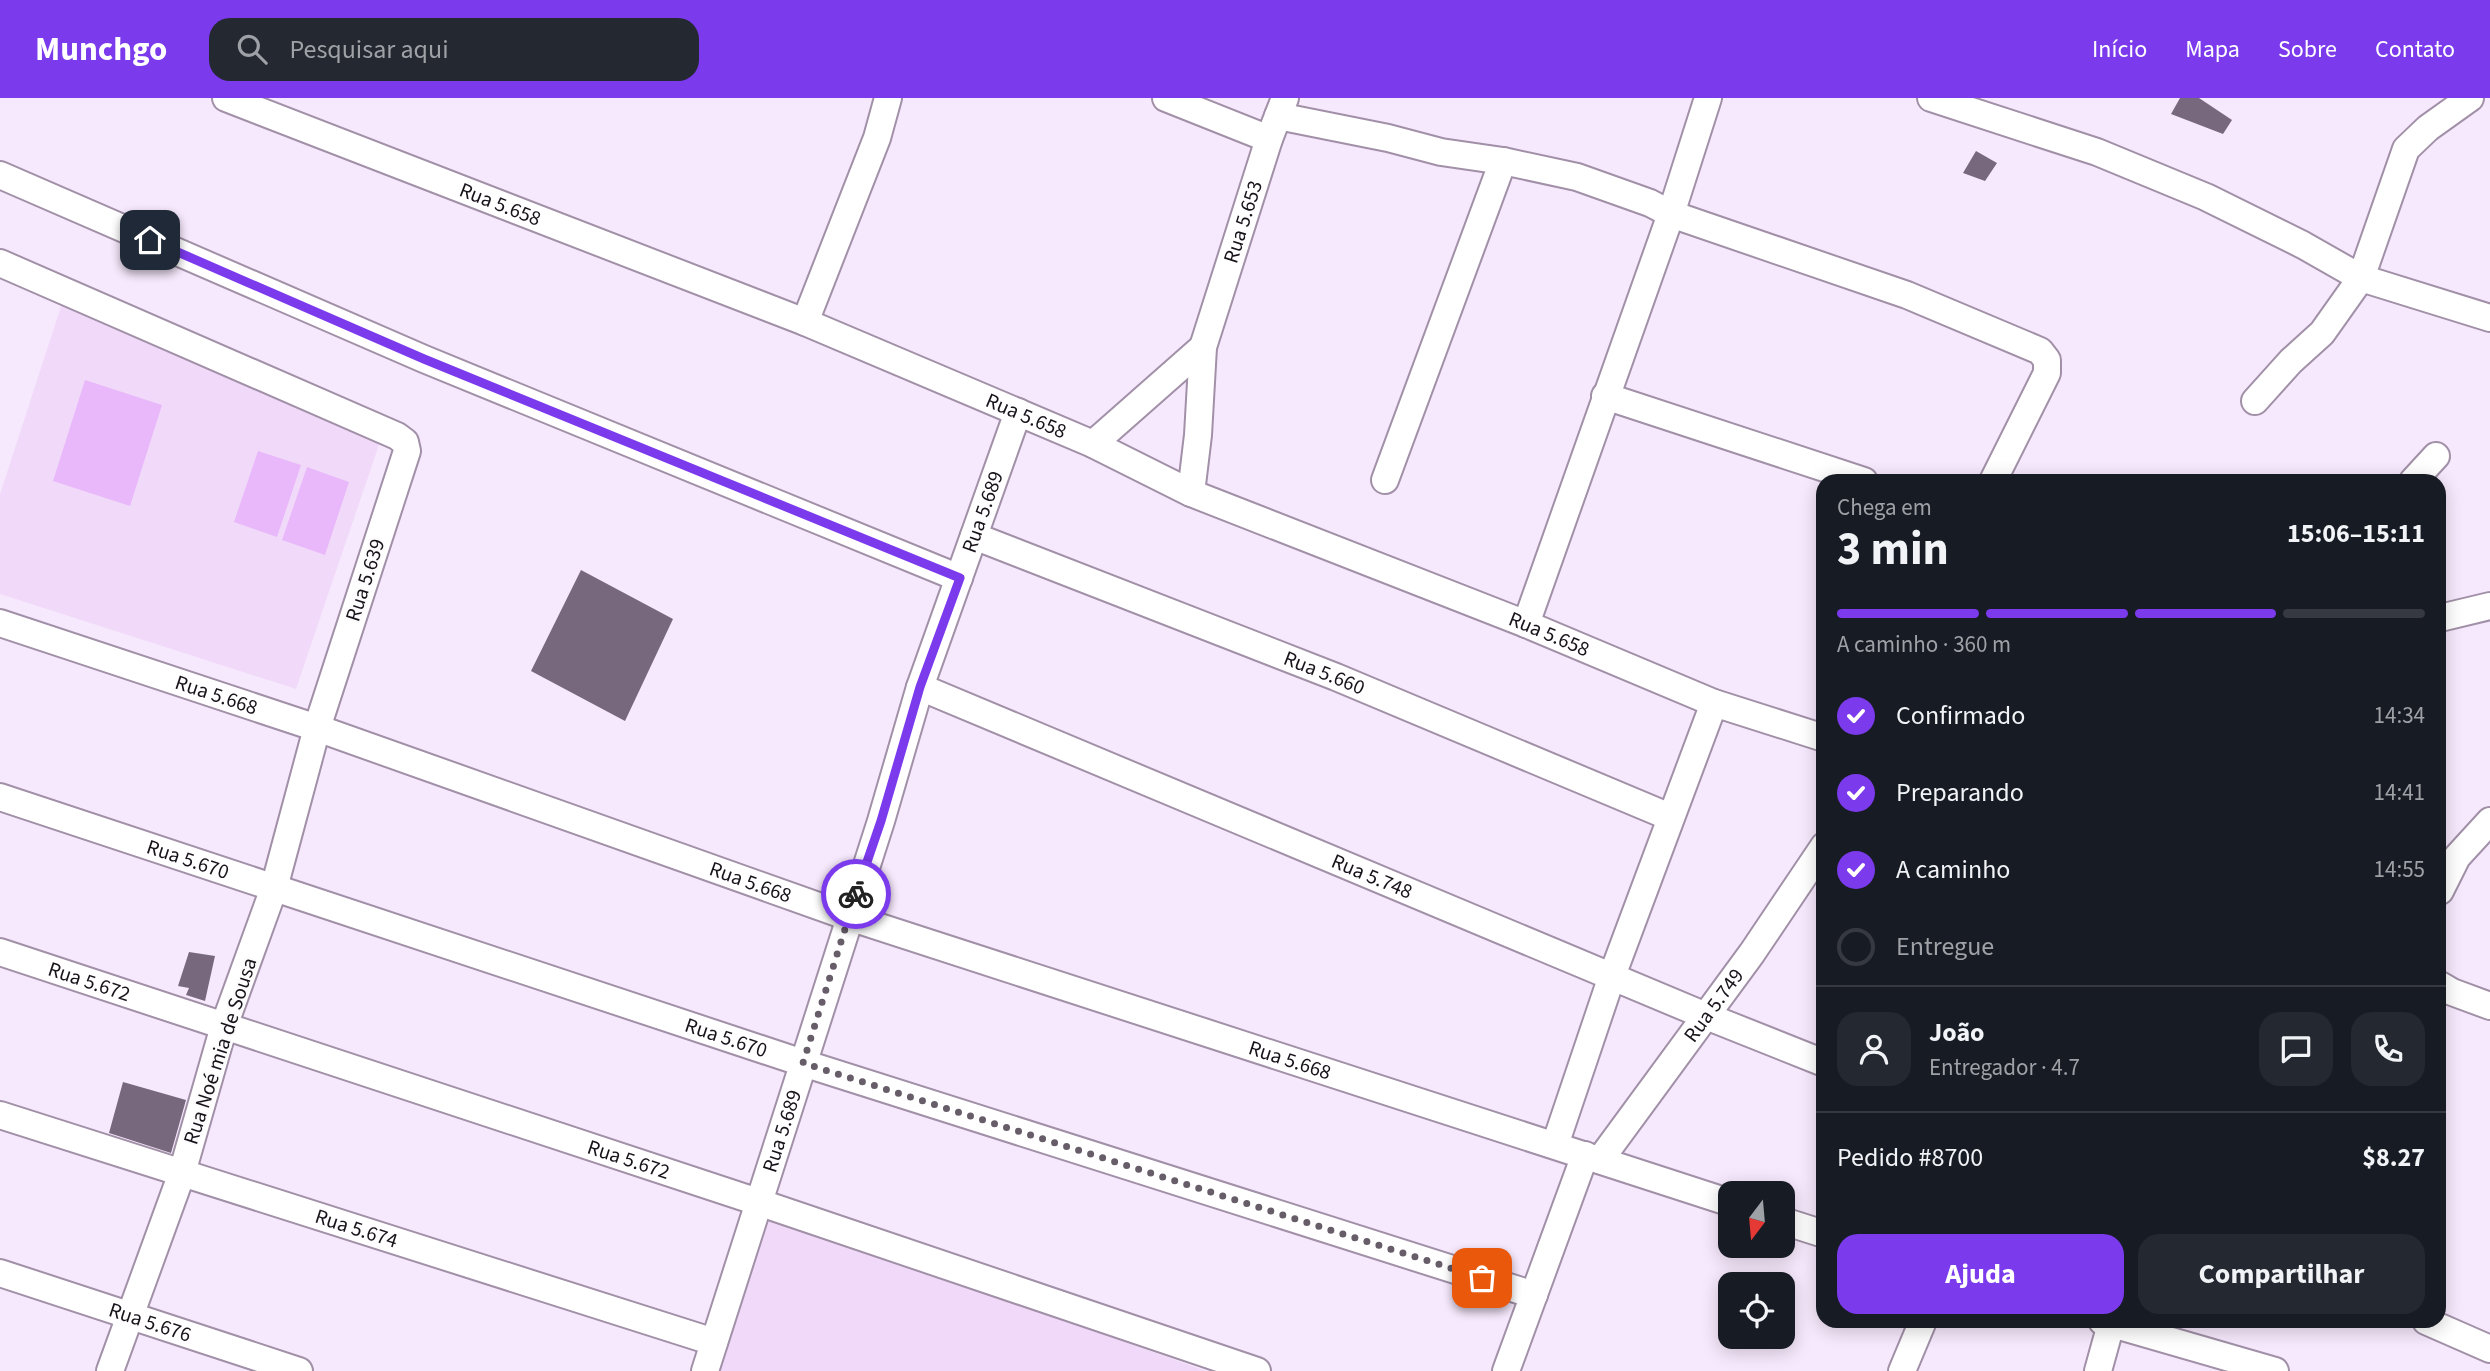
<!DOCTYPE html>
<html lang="pt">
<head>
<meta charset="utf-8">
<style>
  body { margin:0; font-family:"Source Sans 3",sans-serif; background:#242831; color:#f1f3f6; height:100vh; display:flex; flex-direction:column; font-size:26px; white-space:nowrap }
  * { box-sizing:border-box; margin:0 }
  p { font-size:23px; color:#9ea1a6 }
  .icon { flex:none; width:38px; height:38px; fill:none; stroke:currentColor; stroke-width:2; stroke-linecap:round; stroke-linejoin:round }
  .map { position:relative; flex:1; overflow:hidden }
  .panel { position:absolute; left:1816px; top:376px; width:630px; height:854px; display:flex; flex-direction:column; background:#171b24; border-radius:21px; box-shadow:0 4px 18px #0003 }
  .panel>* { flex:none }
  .needle { width:46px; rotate:196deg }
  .buttons { position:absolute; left:1718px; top:1083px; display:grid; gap:14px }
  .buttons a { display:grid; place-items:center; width:77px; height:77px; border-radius:14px; background:#171b24; box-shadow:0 4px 18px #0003; font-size:35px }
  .pin { position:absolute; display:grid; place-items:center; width:60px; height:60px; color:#fff; margin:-30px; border-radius:14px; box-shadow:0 4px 10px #0006 }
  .courier { position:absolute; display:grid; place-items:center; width:70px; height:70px; margin:-35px; border:5px solid #7c3aed; border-radius:50%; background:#fff; color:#222; box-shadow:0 2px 9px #0007 }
  .headline em { font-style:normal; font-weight:700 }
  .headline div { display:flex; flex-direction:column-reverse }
  .headline { display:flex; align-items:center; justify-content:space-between; height:119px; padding:0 21px }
  h1 { font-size:46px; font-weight:700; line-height:52px }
  .bar { display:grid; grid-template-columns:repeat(4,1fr); gap:10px 7px; align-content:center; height:84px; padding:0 21px }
  .bar i { height:9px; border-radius:5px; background:#363941 }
  .bar .selected { background:#7c3aed }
  .bar p { grid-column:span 4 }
  .line { display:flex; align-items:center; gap:18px; padding:0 21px; border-top:2px solid #363941 }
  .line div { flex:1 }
  .round { display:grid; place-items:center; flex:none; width:74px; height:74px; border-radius:21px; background:#242831 }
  ol { padding:0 21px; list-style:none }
  li { display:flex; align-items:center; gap:21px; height:77px }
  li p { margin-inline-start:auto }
  li .icon { padding:7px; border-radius:50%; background:#7c3aed; color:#fff; stroke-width:4 }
  li:last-child { color:#9ea1a6 }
  li i { width:38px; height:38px; border:4px solid #363941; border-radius:50% }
  .cta { display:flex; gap:14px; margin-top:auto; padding:14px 21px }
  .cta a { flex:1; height:80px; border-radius:21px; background:#7c3aed; color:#fff; font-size:28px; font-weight:700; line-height:80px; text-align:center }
  .cta a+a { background:#242831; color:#f1f3f6 }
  header { display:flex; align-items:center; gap:42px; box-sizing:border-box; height:98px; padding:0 35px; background:#7c3aed; color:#fff }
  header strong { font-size:33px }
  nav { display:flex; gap:38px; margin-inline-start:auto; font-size:24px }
  .search { width:490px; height:63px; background:#242831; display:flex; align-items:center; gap:18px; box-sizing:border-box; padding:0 24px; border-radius:21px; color:#9ea1a6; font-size:26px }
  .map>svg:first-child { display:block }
  .built { fill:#f1daf9 }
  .green { fill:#e9b8fa }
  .building { fill:#78687e }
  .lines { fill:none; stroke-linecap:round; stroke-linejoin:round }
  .street-casing { stroke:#a190a7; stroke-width:30 }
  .street { stroke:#fff; stroke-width:26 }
  .done { stroke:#665d69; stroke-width:7; stroke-dasharray:0 12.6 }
  .route { stroke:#7c3aed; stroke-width:9 }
  .labels { text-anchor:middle; stroke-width:5; stroke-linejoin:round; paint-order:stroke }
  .street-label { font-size:21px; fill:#18121a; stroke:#fcfcfc }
</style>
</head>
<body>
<header>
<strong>Munchgo</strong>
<div class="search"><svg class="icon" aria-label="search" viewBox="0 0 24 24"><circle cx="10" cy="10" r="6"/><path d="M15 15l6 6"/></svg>Pesquisar aqui</div>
<nav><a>Início</a><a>Mapa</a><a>Sobre</a><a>Contato</a></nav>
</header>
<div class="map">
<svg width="2490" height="1273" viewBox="0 0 2490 1273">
  <rect width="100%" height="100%" fill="#f7e9fd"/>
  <path class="built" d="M63 202 382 338 296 591 0 496V396Z
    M765 1115 1206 1273H714Z"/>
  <path class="green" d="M85 282 162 307 130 408 53 383Z
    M258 353 301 367 277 439 234 424Z
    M307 369 349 384 325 457 282 442Z"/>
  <path class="building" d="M2180 0H2199L2232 22 2223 36 2171 16Z
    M1976 53 1997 65 1985 83 1963 75Z
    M581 472 673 521 625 623 531 573Z
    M189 854 215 858 205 903 186 897 189 890 178 888Z
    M123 984 186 1002 171 1055 109 1035Z"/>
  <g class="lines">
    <g class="street-casing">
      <g id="street">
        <path id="s1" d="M226 0 805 224 1093 346 1191 395 1526 526 1714 605 1824 640"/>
        <path d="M1166 0 1269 41"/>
        <path d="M1931 0 2097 54 2206 99 2303 147 2361 180 2490 220"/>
        <path d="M1278 18 1388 40 1441 54 1503 63 1577 79 1650 105 1671 116 1907 197 2040 253 2047 262V275L1993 383"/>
        <path d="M0 77 424 261 959 480"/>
        <path d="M0 165 397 338 405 344 407 353 317 630 274 790 224 928 182 1075 110 1273"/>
        <path d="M805 224 877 40 888 0"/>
        <path d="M1605 298 1864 383"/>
        <path d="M2255 303 2291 263 2322 235 2361 180 2406 51 2428 30 2470 0"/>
        <path d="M1093 346 1203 249"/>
        <path d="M1385 382 1503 63"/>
        <path d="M2413 383 2436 358"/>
        <path id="s2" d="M1191 395 1198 337 1203 249 1269 41 1285 0"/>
        <path id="s3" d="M974 438 1336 579 1670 719"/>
        <path d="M2440 520 2490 508"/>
        <path id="s4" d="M0 525 317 630 849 819 1731 1105"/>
        <path d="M1526 526 1671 116 1708 0"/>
        <path id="s5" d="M920 589 1706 918 1824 965"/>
        <path id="s6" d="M0 699 803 965 1534 1197"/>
        <path d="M2440 793 2457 759 2490 723"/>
        <path id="s7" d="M0 854 758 1104 1257 1273"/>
        <path d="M2440 887 2452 894 2490 908"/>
        <path id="s8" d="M0 1017 714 1244"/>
        <path d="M1555 1047 1612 878 1714 605"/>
        <path id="s9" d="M1600 1062 1752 855 1824 748"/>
        <path d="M1783 1123 1824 1136"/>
        <path id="s10" d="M0 1175 299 1273"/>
        <path d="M2102 1223 2275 1273"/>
        <path d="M2426 1223 2490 1251"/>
        <path id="s11" d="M705 1273 881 723 920 589 1018 314"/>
        <path d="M1506 1273 1585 1057"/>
        <path d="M1902 1273 1923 1223"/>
        <path d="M2098 1273 2111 1226"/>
      </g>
    </g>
    <use href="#street" class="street"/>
  </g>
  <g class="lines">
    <path class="done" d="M856 796 803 965 1482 1180"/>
    <path class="route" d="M150 142 424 261 960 480 920 589 881 723 856 796"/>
  </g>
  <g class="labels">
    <g class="street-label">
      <text dy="7" stroke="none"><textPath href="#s1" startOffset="294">Rua 5.658</textPath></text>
      <text dy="7" stroke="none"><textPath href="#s2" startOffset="278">Rua 5.653</textPath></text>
      <text dy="7" stroke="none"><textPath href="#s1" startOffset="861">Rua 5.658</textPath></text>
      <text dy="7" stroke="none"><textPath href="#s11" startOffset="903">Rua 5.689</textPath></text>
      <text transform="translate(365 482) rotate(-72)" y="7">Rua 5.639</text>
      <text dy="7" stroke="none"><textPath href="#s1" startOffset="1428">Rua 5.658</textPath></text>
      <text dy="7" stroke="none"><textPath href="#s3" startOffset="376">Rua 5.660</textPath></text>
      <text dy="7" stroke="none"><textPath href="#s4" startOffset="228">Rua 5.668</textPath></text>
      <text dy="7" stroke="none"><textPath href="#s6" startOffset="198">Rua 5.670</textPath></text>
      <text dy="7" stroke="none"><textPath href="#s5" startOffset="490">Rua 5.748</textPath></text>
      <text dy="7" stroke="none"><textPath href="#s4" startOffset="794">Rua 5.668</textPath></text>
      <text dy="7" stroke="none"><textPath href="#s7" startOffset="94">Rua 5.672</textPath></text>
      <text dy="7" stroke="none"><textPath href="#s9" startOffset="192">Rua 5.749</textPath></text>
      <text dy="7" stroke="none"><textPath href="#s6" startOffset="765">Rua 5.670</textPath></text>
      <text transform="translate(220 953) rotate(-72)" y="7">Rua Noé mia de Sousa</text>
      <text dy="7" stroke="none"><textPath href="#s4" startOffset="1362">Rua 5.668</textPath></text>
      <text dy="7" stroke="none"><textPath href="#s11" startOffset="252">Rua 5.689</textPath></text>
      <text dy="7" stroke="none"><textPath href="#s7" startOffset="662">Rua 5.672</textPath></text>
      <text dy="7" stroke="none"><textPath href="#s8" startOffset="374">Rua 5.674</textPath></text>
      <text dy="7" stroke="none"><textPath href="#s10" startOffset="158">Rua 5.676</textPath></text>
    </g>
  </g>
</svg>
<div class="buttons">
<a><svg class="needle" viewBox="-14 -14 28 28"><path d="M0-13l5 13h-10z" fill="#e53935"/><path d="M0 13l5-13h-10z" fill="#9ea1a6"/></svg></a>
<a><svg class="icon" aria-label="locate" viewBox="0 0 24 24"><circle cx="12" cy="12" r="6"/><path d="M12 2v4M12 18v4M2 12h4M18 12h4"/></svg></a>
</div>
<div class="pin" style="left:1482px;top:1180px;background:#ea580c"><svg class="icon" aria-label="bag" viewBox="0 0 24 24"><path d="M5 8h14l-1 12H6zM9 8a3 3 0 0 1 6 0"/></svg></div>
<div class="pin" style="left:150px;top:142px;background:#1f2937"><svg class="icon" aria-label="home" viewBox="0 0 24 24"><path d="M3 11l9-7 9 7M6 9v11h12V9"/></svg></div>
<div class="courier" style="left:856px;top:796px"><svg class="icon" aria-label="bike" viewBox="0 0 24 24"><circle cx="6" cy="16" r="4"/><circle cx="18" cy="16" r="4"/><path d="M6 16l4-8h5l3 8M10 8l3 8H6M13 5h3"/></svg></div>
<section class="panel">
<div class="headline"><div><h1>3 min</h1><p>Chega em</p></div><em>15:06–15:11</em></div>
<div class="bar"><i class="selected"></i><i class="selected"></i><i class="selected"></i><i></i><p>A caminho · 360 m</p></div>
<ol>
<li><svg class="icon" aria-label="check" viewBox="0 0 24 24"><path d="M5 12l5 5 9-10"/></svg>Confirmado<p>14:34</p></li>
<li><svg class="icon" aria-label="check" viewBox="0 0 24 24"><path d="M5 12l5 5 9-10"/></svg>Preparando<p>14:41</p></li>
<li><svg class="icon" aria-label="check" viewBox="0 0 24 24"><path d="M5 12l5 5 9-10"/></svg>A caminho<p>14:55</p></li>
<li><i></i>Entregue</li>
</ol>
<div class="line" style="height:126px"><a class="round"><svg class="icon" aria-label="person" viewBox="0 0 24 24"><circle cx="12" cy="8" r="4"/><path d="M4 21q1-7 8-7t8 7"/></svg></a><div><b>João</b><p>Entregador · 4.7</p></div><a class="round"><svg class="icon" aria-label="chat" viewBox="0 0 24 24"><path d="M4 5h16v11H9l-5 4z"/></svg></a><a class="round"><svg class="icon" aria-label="phone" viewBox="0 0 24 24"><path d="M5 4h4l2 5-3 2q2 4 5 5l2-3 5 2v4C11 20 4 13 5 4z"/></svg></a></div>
<div class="line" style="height:91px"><div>Pedido #8700</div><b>$8.27</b></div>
<div class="cta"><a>Ajuda</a><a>Compartilhar</a></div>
</section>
</div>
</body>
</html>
